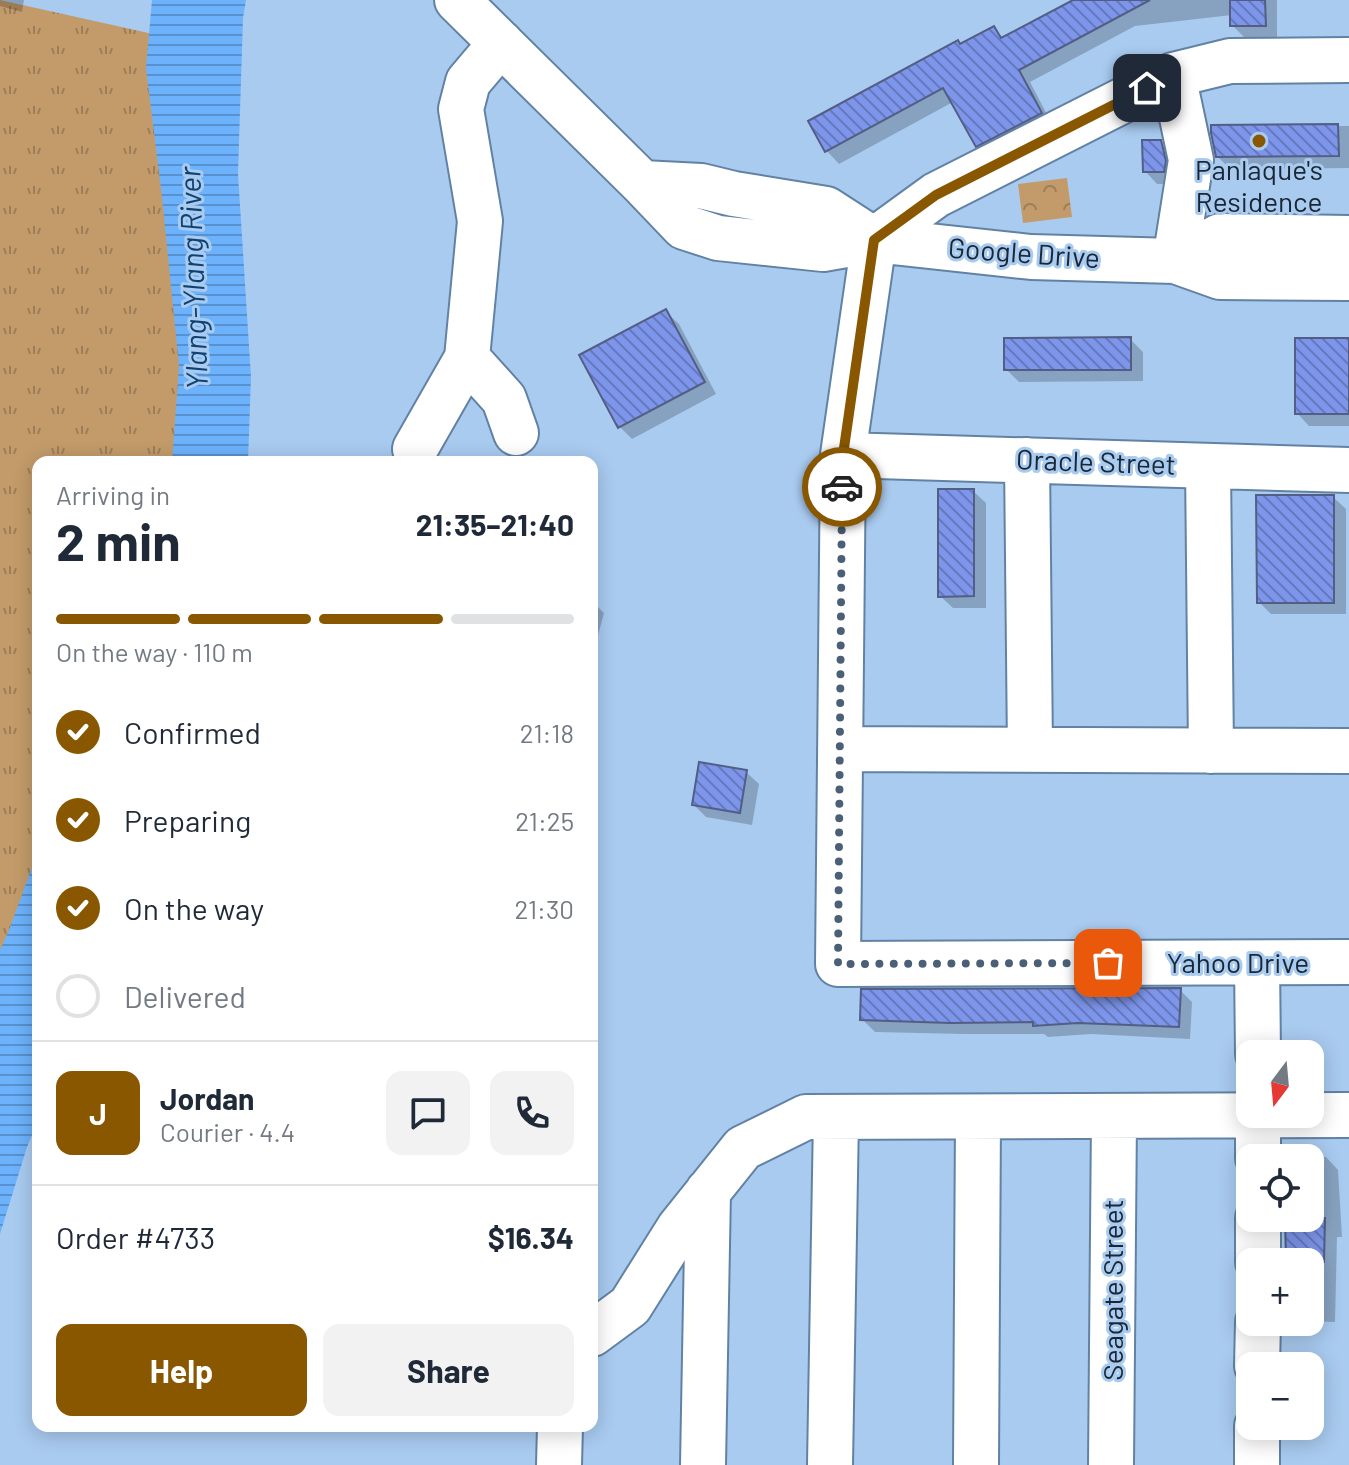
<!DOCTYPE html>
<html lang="en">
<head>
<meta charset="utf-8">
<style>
  body { margin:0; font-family:Barlow,sans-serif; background:#f2f2f3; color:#1f2937; height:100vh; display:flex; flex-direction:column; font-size:30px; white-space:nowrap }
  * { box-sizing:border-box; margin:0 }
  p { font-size:26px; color:#747a83 }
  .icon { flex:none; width:44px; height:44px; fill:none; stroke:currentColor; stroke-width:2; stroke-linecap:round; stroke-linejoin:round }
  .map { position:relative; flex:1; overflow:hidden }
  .drawer { position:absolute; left:32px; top:456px; width:566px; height:976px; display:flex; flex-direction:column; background:#fff; border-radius:16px; box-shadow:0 4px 20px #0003 }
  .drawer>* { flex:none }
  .needle { width:52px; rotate:196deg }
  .controls { position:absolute; left:1236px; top:1040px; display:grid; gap:16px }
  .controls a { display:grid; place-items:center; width:88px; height:88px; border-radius:16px; background:#fff; box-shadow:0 4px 20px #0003; font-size:40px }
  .pin { position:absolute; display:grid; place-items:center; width:68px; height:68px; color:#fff; margin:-34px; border-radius:16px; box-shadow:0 4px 12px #0006 }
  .courier { position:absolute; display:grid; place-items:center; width:80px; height:80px; margin:-40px; border:6px solid #895700; border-radius:50%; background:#fff; color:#222; box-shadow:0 2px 10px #0007 }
  .overview em { font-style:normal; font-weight:700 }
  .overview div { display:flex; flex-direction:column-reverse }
  .overview { display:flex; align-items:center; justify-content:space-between; height:136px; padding:0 24px }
  h1 { font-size:52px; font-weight:700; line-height:60px }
  .bar { display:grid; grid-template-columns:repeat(4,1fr); gap:12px 8px; align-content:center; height:96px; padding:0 24px }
  .bar i { height:10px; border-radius:6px; background:#e0e1e3 }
  .bar .selected { background:#895700 }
  .bar p { grid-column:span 4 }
  .line { display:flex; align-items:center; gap:20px; padding:0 24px; border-top:2px solid #e0e1e3 }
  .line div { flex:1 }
  .round { display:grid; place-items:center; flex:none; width:84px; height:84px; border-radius:16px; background:#f2f2f3 }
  ol { padding:0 24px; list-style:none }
  li { display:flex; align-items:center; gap:24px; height:88px }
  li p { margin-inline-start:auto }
  li .icon { padding:8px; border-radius:50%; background:#895700; color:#fff; stroke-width:4 }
  li:last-child { color:#747a83 }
  li i { width:44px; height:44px; border:4px solid #e0e1e3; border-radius:50% }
  .cta { display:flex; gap:16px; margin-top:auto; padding:16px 24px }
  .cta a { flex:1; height:92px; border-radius:16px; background:#895700; color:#fff; font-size:32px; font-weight:700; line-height:92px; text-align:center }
  .cta a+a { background:#f2f2f3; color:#1f2937 }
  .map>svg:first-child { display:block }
  .grass { fill:url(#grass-tufts) }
  .park { fill:url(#park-crowns) }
  .water { fill:url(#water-rules) }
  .shadow { fill:#0003 }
  .building { fill:url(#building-back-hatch); stroke:#525e84; stroke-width:2 }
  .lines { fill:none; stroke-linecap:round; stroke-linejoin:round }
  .minor-casing { stroke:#6282a4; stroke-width:48 }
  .minor { stroke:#fff; stroke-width:44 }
  .done { stroke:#4b6076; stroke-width:8; stroke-dasharray:0 14.4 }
  .route { stroke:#895700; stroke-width:10 }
  .poi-dot { fill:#895700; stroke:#a9cbf0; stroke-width:3 }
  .labels { text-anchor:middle; stroke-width:6; stroke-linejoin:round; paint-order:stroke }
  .poi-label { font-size:28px; fill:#192634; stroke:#a9cbf0 }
  .street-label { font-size:28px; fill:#192634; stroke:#a9cbf0 }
  .water-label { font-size:30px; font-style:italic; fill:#104271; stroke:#a9cbf0 }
</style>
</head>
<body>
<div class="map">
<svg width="1349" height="1465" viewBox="0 0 1349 1465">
  <defs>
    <pattern id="grass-tufts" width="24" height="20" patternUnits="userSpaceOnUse" patternTransform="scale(2)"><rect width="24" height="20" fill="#c39b6a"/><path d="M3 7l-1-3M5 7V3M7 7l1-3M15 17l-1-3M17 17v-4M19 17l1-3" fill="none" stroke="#9e7e58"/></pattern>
    <pattern id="park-crowns" width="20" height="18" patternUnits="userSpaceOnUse" patternTransform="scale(2)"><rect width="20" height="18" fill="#c39b6a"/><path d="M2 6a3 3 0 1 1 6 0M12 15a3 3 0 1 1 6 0" fill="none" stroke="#9e7e58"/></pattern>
    <pattern id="water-rules" width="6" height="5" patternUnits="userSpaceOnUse" patternTransform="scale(2)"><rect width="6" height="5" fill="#6cb2fc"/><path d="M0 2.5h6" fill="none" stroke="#5891cd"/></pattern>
    <pattern id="building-back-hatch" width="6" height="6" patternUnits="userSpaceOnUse" patternTransform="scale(2)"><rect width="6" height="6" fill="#7d95ea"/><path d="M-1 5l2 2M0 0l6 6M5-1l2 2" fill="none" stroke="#6679be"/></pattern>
  </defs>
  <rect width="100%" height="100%" fill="#a9cbf0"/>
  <path class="grass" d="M0 0 189 42 206 462H38V1041L0 1032Z"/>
  <path class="park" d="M1067 178 1072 217 1023 223 1018 184Z"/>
  <path class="water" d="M152 0H246L243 18 238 174 251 377 248 462H172L179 366 162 197 146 68Z
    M38 851V1121L27 1147 0 1234V950L9 930Z"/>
  <path class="shadow" d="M0 0H24L22 12 0 6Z
    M1077 0H1277V38H1245L1232 25V15L1135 26 1030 82 1053 126 990 158 978 145 953 102 839 164 827 151 811 122 994 28 1004 39Z
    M1349 126V168L1230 169 1217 156 1213 127Z
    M1160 142 1173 154 1176 184H1157L1145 171Z
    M666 312 679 324 716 394 632 439 619 426Z
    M1130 339 1143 352V381L1019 382 1006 369Z
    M1349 339V426H1309L1297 413Z
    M973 491 986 503V608H953L940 596Z
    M1333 497 1346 509V614H1271L1259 602Z
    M592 601 604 613 594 650 592 649Z
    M746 772 759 784 752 825 706 817 694 805Z
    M1180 990 1192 1002 1190 1039 1091 1034 1048 1037 1044 1034H964L875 1032 862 1019Z
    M1326 1157 1338 1170 1342 1237H1337L1335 1322 1310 1321V1262H1288L1287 1218H1310V1158Z"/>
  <path class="building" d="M1073 0H1150L1019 70 1042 113 976 147 943 88 825 152 808 121 958 40 960 44 994 26 1001 38Z
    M1230 0H1265L1266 26H1230Z
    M1338 124 1339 156 1216 157 1211 133V125Z
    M1142 140H1161L1166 161 1164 172H1143Z
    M666 309 705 382 618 428 579 355Z
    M1131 337V370H1004V338Z
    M1295 338H1349V414H1295Z
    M938 489H974V596L938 597Z
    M1256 495H1334V603H1257Z
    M699 762 747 770 740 813 692 805Z
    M1181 988 1179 1027 1078 1023 1033 1026V1022L950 1023 860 1020 861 989Z
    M1285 1218H1325L1324 1262H1286Z"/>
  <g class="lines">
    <g class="minor-casing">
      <path id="minor" d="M457 0 642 183 684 227 718 238 823 249 874 240 1031 257 1175 261 1220 277 1349 278
        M1173 75 1191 160 1175 261
        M642 183 701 186 734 194 826 209 874 240
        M874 240 843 455 838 964 1349 962
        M874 240 936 195 1173 75 1230 61 1349 60
        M1175 261 1220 236 1349 238
        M467 358 504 399 516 433
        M415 449 467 358 480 221 461 109 468 82 501 43
        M843 455 1349 470
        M1027 460 1030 750
        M1208 466 1211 751
        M840 749 1349 751
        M1257 963 1258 1054
        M1258 1158V1114
        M1258 1262V1218
        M592 1334 630 1306 679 1228 743 1148 806 1117 1349 1115
        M1257 1366 1258 1322
        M559 1465 560 1426
        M703 1465 708 1191
        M830 1465 836 1117
        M976 1465 978 1117
        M1111 1465 1114 1116
        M1257 1465V1426"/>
    </g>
    <use href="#minor" class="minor"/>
  </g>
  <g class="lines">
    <path class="done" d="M842 487 838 964 1108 963"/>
    <path class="route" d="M842 487 843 455 874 240 936 195 1147 88"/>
  </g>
  <circle class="poi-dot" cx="1259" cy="141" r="8"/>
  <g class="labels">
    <g class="poi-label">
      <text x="1259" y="180">Panlaque's<tspan x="1259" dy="32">Residence</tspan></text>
    </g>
    <g class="street-label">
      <text transform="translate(1024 253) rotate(4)" y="10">Google Drive</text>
      <text transform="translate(1096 462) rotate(2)" y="10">Oracle Street</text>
      <text x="1238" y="973">Yahoo Drive</text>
      <text transform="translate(1113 1290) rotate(-90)" y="10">Seagate Street</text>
    </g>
    <g class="water-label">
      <text transform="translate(194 278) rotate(-92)" y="10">Ylang-Ylang River</text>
    </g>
  </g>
</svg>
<div class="controls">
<a><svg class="needle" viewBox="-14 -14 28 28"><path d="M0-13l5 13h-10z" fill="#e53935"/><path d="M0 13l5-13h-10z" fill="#747a83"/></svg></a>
<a><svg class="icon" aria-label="locate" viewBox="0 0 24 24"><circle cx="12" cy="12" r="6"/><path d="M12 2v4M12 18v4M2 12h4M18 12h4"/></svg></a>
<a>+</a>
<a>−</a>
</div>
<div class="pin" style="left:1108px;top:963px;background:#ea580c"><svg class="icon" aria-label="bag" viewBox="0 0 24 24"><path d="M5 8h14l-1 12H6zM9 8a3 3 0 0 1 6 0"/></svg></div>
<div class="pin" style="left:1147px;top:88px;background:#1f2937"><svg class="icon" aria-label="home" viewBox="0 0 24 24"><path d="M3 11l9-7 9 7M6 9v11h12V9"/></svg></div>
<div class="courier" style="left:842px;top:487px"><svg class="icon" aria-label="car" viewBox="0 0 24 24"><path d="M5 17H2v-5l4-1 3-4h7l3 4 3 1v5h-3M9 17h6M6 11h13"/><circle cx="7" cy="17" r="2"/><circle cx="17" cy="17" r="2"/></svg></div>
<section class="drawer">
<div class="overview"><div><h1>2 min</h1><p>Arriving in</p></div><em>21:35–21:40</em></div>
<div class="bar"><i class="selected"></i><i class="selected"></i><i class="selected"></i><i></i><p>On the way · 110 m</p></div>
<ol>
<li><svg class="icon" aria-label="check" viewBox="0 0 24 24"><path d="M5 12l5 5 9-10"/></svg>Confirmed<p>21:18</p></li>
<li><svg class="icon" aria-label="check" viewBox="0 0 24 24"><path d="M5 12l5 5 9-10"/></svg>Preparing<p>21:25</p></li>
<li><svg class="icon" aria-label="check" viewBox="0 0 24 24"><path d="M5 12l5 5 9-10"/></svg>On the way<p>21:30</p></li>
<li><i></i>Delivered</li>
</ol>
<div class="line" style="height:144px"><b class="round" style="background:#895700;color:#fff">J</b><div><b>Jordan</b><p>Courier · 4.4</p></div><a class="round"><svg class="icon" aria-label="chat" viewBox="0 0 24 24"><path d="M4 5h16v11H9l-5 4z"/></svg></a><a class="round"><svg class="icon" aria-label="phone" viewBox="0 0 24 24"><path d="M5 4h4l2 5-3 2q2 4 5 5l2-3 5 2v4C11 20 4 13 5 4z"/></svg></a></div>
<div class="line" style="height:104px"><div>Order #4733</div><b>$16.34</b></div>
<div class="cta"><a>Help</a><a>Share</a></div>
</section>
</div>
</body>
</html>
